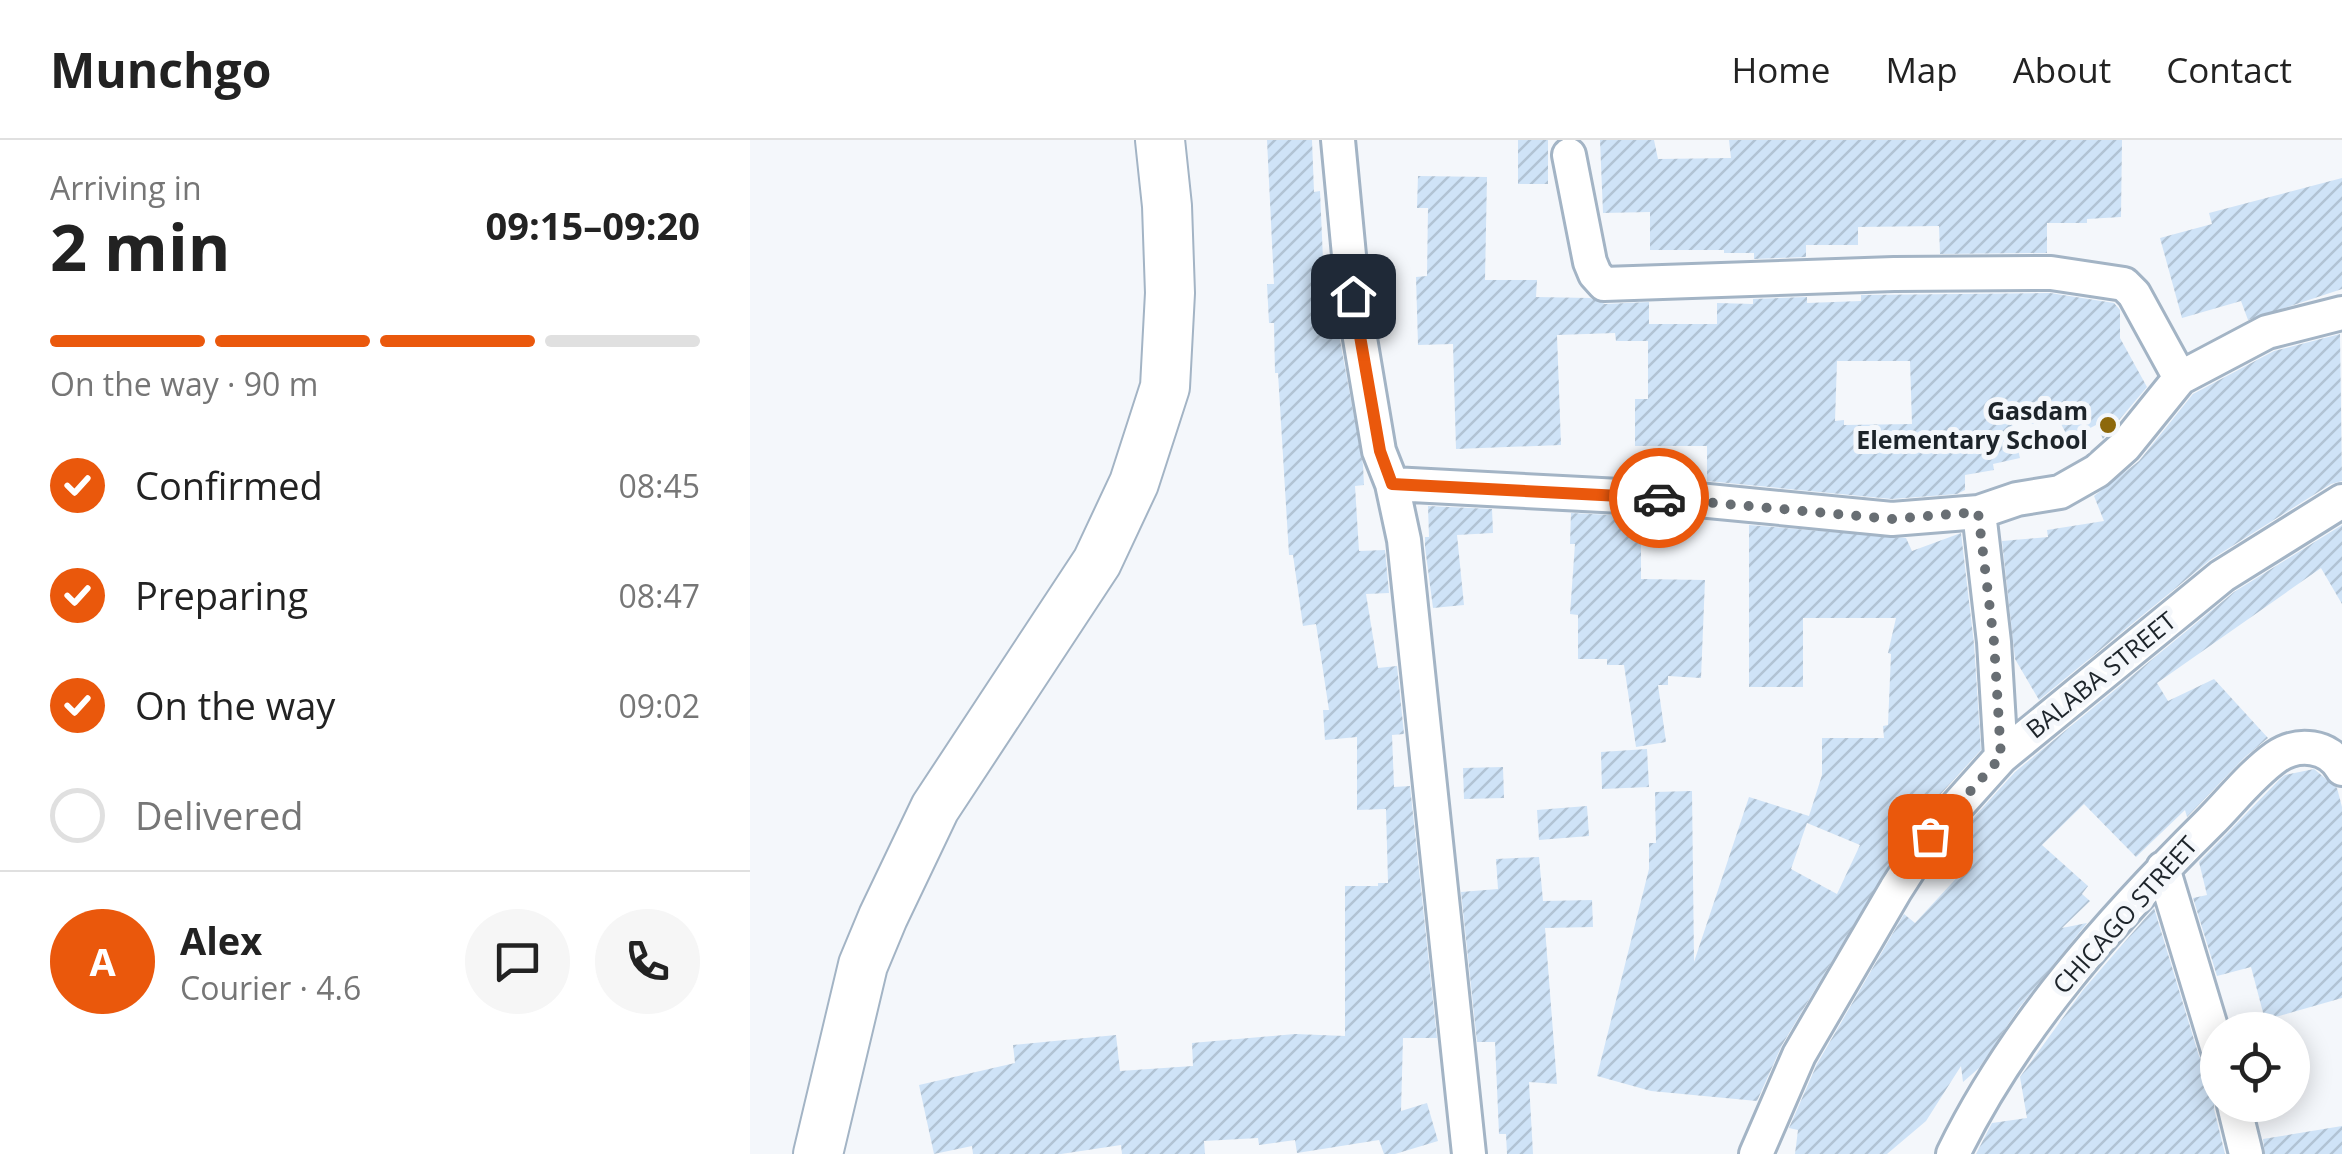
<!DOCTYPE html>
<html lang="en">
<head>
<meta charset="utf-8">
<style>
  body { margin:0; font-family:"Open Sans",sans-serif; background:#f6f6f6; color:#222; height:100vh; display:flex; flex-direction:column; font-size:38px; white-space:nowrap }
  * { box-sizing:border-box; margin:0 }
  p { font-size:32px; color:#767676 }
  .icon { flex:none; width:55px; height:55px; fill:none; stroke:currentColor; stroke-width:2; stroke-linecap:round; stroke-linejoin:round }
  .map { position:relative; flex:1; overflow:hidden }
  .sheet { display:flex; flex-direction:column; background:#fff; width:750px }
  .sheet>* { flex:none }
  .fabs { position:absolute; left:1450px; top:872px; display:grid; gap:20px }
  .fabs a { display:grid; place-items:center; width:110px; height:110px; border-radius:50%; background:#fff; box-shadow:0 5px 25px #0003; font-size:50px }
  .pin { position:absolute; display:grid; place-items:center; width:85px; height:85px; color:#fff; margin:-42px; border-radius:20px; box-shadow:0 5px 15px #0006 }
  .courier { position:absolute; display:grid; place-items:center; width:100px; height:100px; margin:-50px; border:8px solid #ea580c; border-radius:50%; background:#fff; color:#222; box-shadow:0 2px 12px #0007 }
  .summary em { font-style:normal; font-weight:700 }
  .summary div { display:flex; flex-direction:column-reverse }
  .summary { display:flex; align-items:center; justify-content:space-between; height:170px; padding:0 50px }
  h1 { font-size:65px; font-weight:700; line-height:75px }
  .bar { display:grid; grid-template-columns:repeat(4,1fr); gap:15px 10px; align-content:center; height:120px; padding:0 50px }
  .bar i { height:12px; border-radius:8px; background:#e0e0e0 }
  .bar .current { background:#ea580c }
  .bar p { grid-column:span 4 }
  .line { display:flex; align-items:center; gap:25px; padding:0 50px; border-top:2px solid #e0e0e0 }
  .line div { flex:1 }
  .round { display:grid; place-items:center; flex:none; width:105px; height:105px; border-radius:52px; background:#f6f6f6 }
  ol { padding:0 50px; list-style:none }
  li { display:flex; align-items:center; gap:30px; height:110px }
  li p { margin-inline-start:auto }
  li .icon { padding:10px; border-radius:50%; background:#ea580c; color:#fff; stroke-width:4 }
  li:last-child { color:#767676 }
  li i { width:55px; height:55px; border:5px solid #e0e0e0; border-radius:50% }
  header { display:flex; align-items:center; gap:60px; box-sizing:border-box; height:140px; padding:0 50px; background:#fff; border-bottom:2px solid #e0e0e0 }
  header strong { font-size:48px }
  nav { display:flex; gap:55px; margin-inline-start:auto; font-size:35px }
  main { display:flex; flex:1; min-height:0 }
  .map>svg:first-child { display:block }
  .building { fill:url(#building-hatch); fill-rule:evenodd }
  .lines { fill:none; stroke-linecap:round; stroke-linejoin:round }
  .street-casing { stroke:#a3b4c5; stroke-width:38 }
  .secondary-casing { stroke:#a3b4c5; stroke-width:52 }
  .street { stroke:#fff; stroke-width:32 }
  .secondary { stroke:#fff; stroke-width:48 }
  .done { stroke:#686e73; stroke-width:10; stroke-dasharray:0 18 }
  .route { stroke:#ea580c; stroke-width:12 }
  .poi-dot { fill:#8d680b; stroke:#f4f7fb; stroke-width:4 }
  .labels { text-anchor:middle; stroke-width:10; stroke-linejoin:round; paint-order:stroke }
  .poi-label { font-size:25px; font-weight:bold; fill:#1d242a; stroke:#f4f7fb; text-anchor:end }
  .street-label { font-size:25px; fill:#1d242a; stroke:#f4f7fb }
</style>
</head>
<body>
<header>
<strong>Munchgo</strong>
<nav><a>Home</a><a>Map</a><a>About</a><a>Contact</a></nav>
</header>
<main>
<section class="sheet">
<div class="summary"><div><h1>2 min</h1><p>Arriving in</p></div><em>09:15–09:20</em></div>
<div class="bar"><i class="current"></i><i class="current"></i><i class="current"></i><i></i><p>On the way · 90 m</p></div>
<ol>
<li><svg class="icon" aria-label="check" viewBox="0 0 24 24"><path d="M5 12l5 5 9-10"/></svg>Confirmed<p>08:45</p></li>
<li><svg class="icon" aria-label="check" viewBox="0 0 24 24"><path d="M5 12l5 5 9-10"/></svg>Preparing<p>08:47</p></li>
<li><svg class="icon" aria-label="check" viewBox="0 0 24 24"><path d="M5 12l5 5 9-10"/></svg>On the way<p>09:02</p></li>
<li><i></i>Delivered</li>
</ol>
<div class="line" style="height:180px"><b class="round" style="background:#ea580c;color:#fff">A</b><div><b>Alex</b><p>Courier · 4.6</p></div><a class="round"><svg class="icon" aria-label="chat" viewBox="0 0 24 24"><path d="M4 5h16v11H9l-5 4z"/></svg></a><a class="round"><svg class="icon" aria-label="phone" viewBox="0 0 24 24"><path d="M5 4h4l2 5-3 2q2 4 5 5l2-3 5 2v4C11 20 4 13 5 4z"/></svg></a></div>
</section>
<div class="map">
<svg width="1592" height="1014" viewBox="0 0 1592 1014">
  <defs>
    <pattern id="building-hatch" width="6" height="6" patternUnits="userSpaceOnUse" patternTransform="scale(2.5)"><rect width="6" height="6" fill="#cfe3f7"/><path d="M-1 1l2-2M0 6l6-6M5 7l2-2" fill="none" stroke="#b1c3d4"/></pattern>
  </defs>
  <rect width="100%" height="100%" fill="#f4f7fb"/>
  <path class="building" d="M517 0H562L564 52 570 51 574 142 581 141 583 184H587L613 325 614 345 605 346 609 411 635 410 639 453 616 454 628 528 647 526 654 594 642 595 644 647 660 646 687 898H653L651 971 677 963 688 1001 645 1014H634L629 1000 547 1013 545 1000 509 1005 508 998 454 1001 455 1014H372L371 1005 311 1014H223L222 1006 184 1014 169 945 265 923 263 905 366 895 370 931 443 926 442 903 545 894 595 896V746H628V743H638L636 669 607 670V597L575 600 573 570H579L566 484 553 486 543 415H539L528 233H525L524 183H519L517 144H524Z
    M768 0H798V44H768Z
    M850 0H904L908 19 981 18 979 0H1372L1371 77 1337 79V83H1297V113L1190 114 1189 86 1108 87V105H1056V117L1004 119V113H974V110H900V72L853 73Z
    M668 36 737 37 735 140H787L786 157 840 158 855 164 899 162V184H967V163L1003 164V159L1057 157V163L1111 161V155L1300 153 1364 163 1370 170V198L1397 247 1353 299 1346 285 1319 299 1311 284H1262L1270 318 1243 324 1244 330 1215 335V350L1207 354 1142 359 957 341V306H885V259H898V201H866L865 193 807 195 811 305 706 309 703 204 668 205 666 137 677 136 678 68H667ZM1087 221H1160L1162 284 1094 285V280L1085 281Z
    M1592 38V149L1498 180 1491 161 1432 178 1410 98 1462 84 1459 73Z
    M1590 194 1592 341 1581 344 1460 420 1289 560 1265 519 1252 401 1298 397 1297 390 1354 381 1344 356 1389 321 1443 254 1524 211Z
    M678 366 742 369 743 393 707 395 714 465 683 468 675 407V397H679Z
    M821 373 899 377V389H891V439L955 440 951 538 918 536V545H908L916 602 886 607 874 525H857V519H828V475L820 474 825 404H820Z
    M999 385 1156 398 1162 411 1211 393 1224 504 1231 610 1164 683 1032 905 1007 961 901 951 847 936 899 729V703H906L905 652 942 651 944 822 999 657 1059 676 1072 635V598H1134L1133 586 1138 585 1141 514 1138 513 1146 478H1053V547H999ZM1057 683 1110 705 1087 754 1041 729Z
    M1592 385V464L1571 428 1407 543 1418 561 1464 539 1518 598 1495 617 1437 677 1435 670 1386 717 1334 664 1292 705 1338 746 1332 754 1340 761 1312 788 1337 783 1269 868 1229 928 1213 942 1211 926 1176 981 1137 1014H1045L1048 990 1039 988 1067 924 1154 774 1165 783 1213 731 1193 712 1196 708 1265 632 1484 452Z
    M897 609 899 647 852 649 851 612Z
    M753 627 754 658 714 659 713 628Z
    M1564 629 1587 648 1592 667V858L1515 880 1501 827 1467 836 1443 758 1457 755 1449 722 1530 639 1535 635Z
    M837 666 839 696 789 700 787 670Z
    M789 717 793 761 842 760 843 787 795 788 807 944 779 942 783 1014H757L756 994H749L745 902H727L711 752 748 749 746 719Z
    M1404 768 1449 916 1455 925 1468 929 1464 969 1475 1014H1226L1242 983 1277 978 1270 937 1333 850Z
    M1592 986V1014H1515L1513 999Z"/>
  <g class="lines">
    <g class="street-casing">
      <path id="street" d="M588 0 603 157 629 311 642 344 654 400 719 1014
        M819 15 840 122 845 134 854 144 1144 134 1301 133 1374 144 1384 154 1430 238
        M642 344 948 360 1142 379 1229 372 1267 359 1310 352 1347 331 1375 306 1430 238 1517 192 1592 173
        M1229 372 1244 502 1251 617
        M1413 728 1468 910
        M1484 965 1496 1014
        M1006 1014 1049 915 1146 749 1180 696 1251 617 1472 436 1592 361
        M1203 1014C1265 887 1361 780 1460 682 1481 661 1502 634 1526 617 1548 602 1579 605 1592 629"/>
    </g>
    <g class="secondary-casing">
      <path id="secondary" d="M68 1014 113 825 133 777 185 668 347 422 384 343 415 247 420 153 417 66 410 0"/>
    </g>
    <use href="#street" class="street"/>
    <use href="#secondary" class="secondary"/>
  </g>
  <g class="lines">
    <path class="done" d="M909 358 1142 379 1228 372 1244 502 1251 617 1180 696"/>
    <path class="route" d="M603 156 630 311 642 344 909 358"/>
  </g>
  <circle class="poi-dot" cx="1358" cy="285" r="10"/>
  <g class="labels">
    <g class="poi-label">
      <text x="1338" y="280">Gasdam<tspan x="1338" dy="29">Elementary School</tspan></text>
    </g>
    <g class="street-label">
      <text transform="translate(1351 535) rotate(-39)" y="9">BALABA STREET</text>
      <text transform="translate(1375 775) rotate(-48)" y="9">CHICAGO STREET</text>
    </g>
  </g>
</svg>
<div class="fabs">
<a><svg class="icon" aria-label="locate" viewBox="0 0 24 24"><circle cx="12" cy="12" r="6"/><path d="M12 2v4M12 18v4M2 12h4M18 12h4"/></svg></a>
</div>
<div class="pin" style="left:1180px;top:696px;background:#ea580c"><svg class="icon" aria-label="bag" viewBox="0 0 24 24"><path d="M5 8h14l-1 12H6zM9 8a3 3 0 0 1 6 0"/></svg></div>
<div class="pin" style="left:603px;top:156px;background:#1f2937"><svg class="icon" aria-label="home" viewBox="0 0 24 24"><path d="M3 11l9-7 9 7M6 9v11h12V9"/></svg></div>
<div class="courier" style="left:909px;top:358px"><svg class="icon" aria-label="car" viewBox="0 0 24 24"><path d="M5 17H2v-5l4-1 3-4h7l3 4 3 1v5h-3M9 17h6M6 11h13"/><circle cx="7" cy="17" r="2"/><circle cx="17" cy="17" r="2"/></svg></div>
</div>
</main>
</body>
</html>
